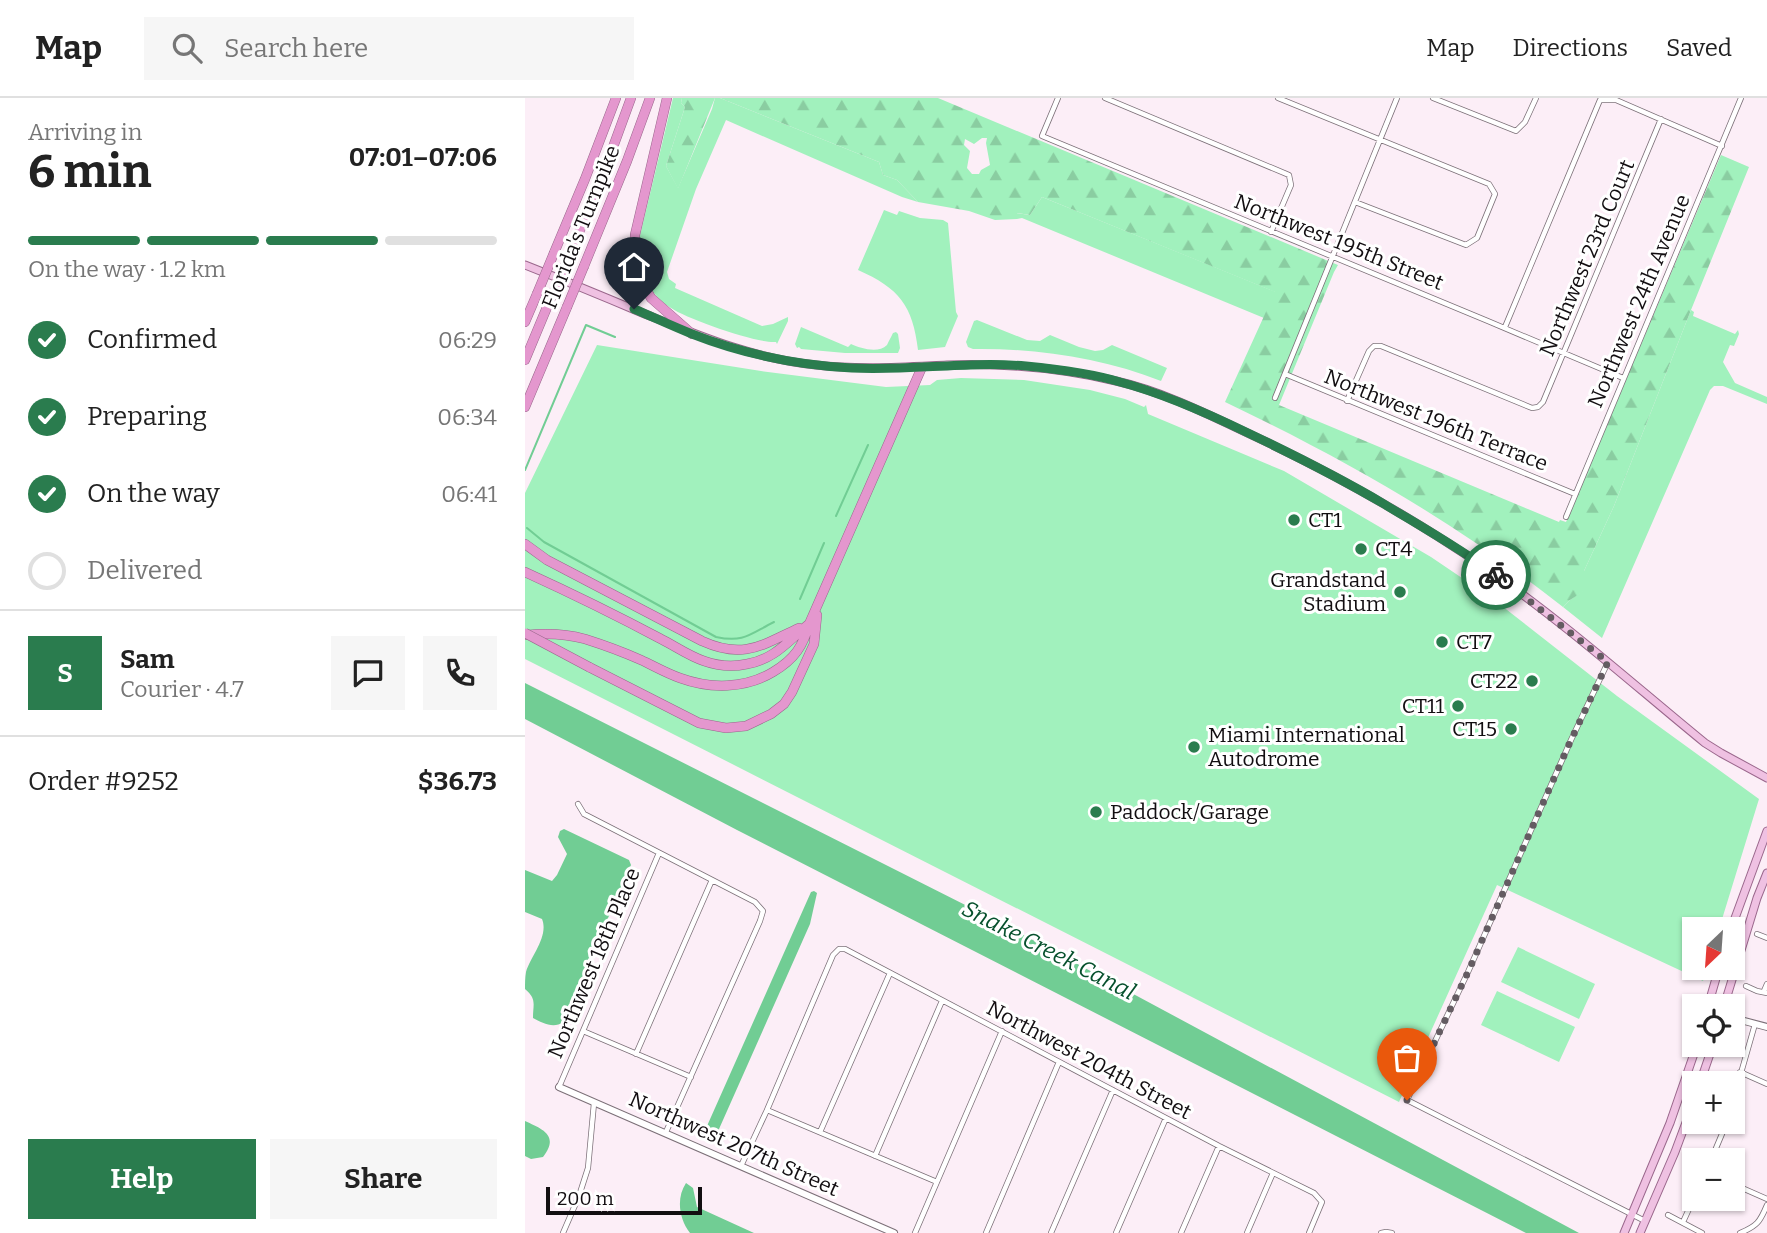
<!DOCTYPE html>
<html lang="en">
<head>
<meta charset="utf-8">
<style>
  body { margin:0; font-family:Bitter,serif; background:#f6f6f6; color:#222; height:100vh; display:flex; flex-direction:column; font-size:26px; white-space:nowrap }
  * { box-sizing:border-box; margin:0 }
  p { font-size:23px; color:#767676 }
  .icon { flex:none; width:38px; height:38px; fill:none; stroke:currentColor; stroke-width:2; stroke-linecap:round; stroke-linejoin:round }
  .map { position:relative; flex:1; overflow:hidden }
  .details { display:flex; flex-direction:column; background:#fff; width:525px }
  .details>* { flex:none }
  .needle { width:46px; rotate:205deg }
  .controls { position:absolute; left:1157px; top:819px; display:grid; gap:14px }
  .controls a { display:grid; place-items:center; width:63px; height:63px; border-radius:0px; background:#fff; box-shadow:0 2px 5px #0004; font-size:35px }
  .scale { position:absolute; left:21px; bottom:18px; width:156px; box-sizing:border-box; padding-left:7px; border:4px solid #120e11; border-top:0; font-size:19px; line-height:24px; white-space:nowrap; color:#120e11; -webkit-text-stroke:5px #fff; paint-order:stroke }
  .pin { position:absolute; display:grid; place-items:center; width:60px; height:60px; color:#fff; margin:-72px -30px; border-radius:50% 50% 50% 0; rotate:-45deg; box-shadow:0 0 7px #0007 }
  .pin .icon { rotate:45deg }
  .courier { position:absolute; display:grid; place-items:center; width:70px; height:70px; margin:-35px; border:5px solid #2a7c4e; border-radius:50%; background:#fff; color:#222; box-shadow:0 2px 9px #0007 }
  .headline em { font-style:normal; font-weight:700 }
  .headline div { display:flex; flex-direction:column-reverse }
  .headline { display:flex; align-items:center; justify-content:space-between; height:119px; padding:0 28px }
  h1 { font-size:46px; font-weight:700; line-height:52px }
  .bar { display:grid; grid-template-columns:repeat(4,1fr); gap:10px 7px; align-content:center; height:84px; padding:0 28px }
  .bar i { height:9px; border-radius:5px; background:#e0e0e0 }
  .bar .active { background:#2a7c4e }
  .bar p { grid-column:span 4 }
  .line { display:flex; align-items:center; gap:18px; padding:0 28px; border-top:2px solid #e0e0e0 }
  .line div { flex:1 }
  .round { display:grid; place-items:center; flex:none; width:74px; height:74px; border-radius:0px; background:#f6f6f6 }
  ol { padding:0 28px; list-style:none }
  li { display:flex; align-items:center; gap:21px; height:77px }
  li p { margin-inline-start:auto }
  li .icon { padding:7px; border-radius:50%; background:#2a7c4e; color:#fff; stroke-width:4 }
  li:last-child { color:#767676 }
  li i { width:38px; height:38px; border:4px solid #e0e0e0; border-radius:50% }
  .button { display:flex; gap:14px; margin-top:auto; padding:14px 28px }
  .button a { flex:1; height:80px; border-radius:0px; background:#2a7c4e; color:#fff; font-size:28px; font-weight:700; line-height:80px; text-align:center }
  .button a+a { background:#f6f6f6; color:#222 }
  header { display:flex; align-items:center; gap:42px; box-sizing:border-box; height:98px; padding:0 35px; background:#fff; border-bottom:2px solid #e0e0e0 }
  header strong { font-size:33px }
  nav { display:flex; gap:38px; margin-inline-start:auto; font-size:24px }
  .search { width:490px; height:63px; background:#f6f6f6; display:flex; align-items:center; gap:18px; box-sizing:border-box; padding:0 24px; border-radius:0px; color:#767676; font-size:26px }
  main { display:flex; flex:1; min-height:0 }
  .map>svg:first-child { display:block }
  .green { fill:#a1f1bd }
  .forest { fill:url(#forest-firs); fill-rule:evenodd }
  .water { fill:#71cd94 }
  .lines { fill:none; stroke-linecap:round; stroke-linejoin:round }
  .stream { stroke:#71cd94; stroke-width:2 }
  .minor-casing { stroke:#7c7078; stroke-width:6 }
  .tertiary-casing { stroke:#7c7078; stroke-width:8 }
  .primary-casing { stroke:#9a678c; stroke-width:9 }
  .motorway-casing { stroke:#9a678c; stroke-width:10 }
  .minor { stroke:#fff; stroke-width:4.5 }
  .tertiary { stroke:#fff; stroke-width:6 }
  .primary { stroke:#efc1e2; stroke-width:7 }
  .motorway { stroke:#e497ce; stroke-width:9 }
  .motorway-bridge-casing { stroke:#9a678c; stroke-width:10; stroke-linecap:butt }
  .motorway-bridge { stroke:#e497ce; stroke-width:9 }
  .done { stroke:#645c62; stroke-width:7; stroke-dasharray:0 12.6 }
  .route { stroke:#2a7c4e; stroke-width:9 }
  .poi-dot { fill:#2a7c4e; stroke:#fff; stroke-width:2.5 }
  .labels { text-anchor:middle; stroke-width:6; stroke-linejoin:round; paint-order:stroke }
  .street-label { font-size:21px; fill:#120e11; stroke:#fff }
  .poi-label { font-size:21px; fill:#120e11; stroke:#fff; text-anchor:start }
  .water-label { font-size:23px; font-style:italic; fill:#07512d; stroke:#fff }
</style>
</head>
<body>
<header>
<strong>Map</strong>
<div class="search"><svg class="icon" aria-label="search" viewBox="0 0 24 24"><circle cx="10" cy="10" r="6"/><path d="M15 15l6 6"/></svg>Search here</div>
<nav><a>Map</a><a>Directions</a><a>Saved</a></nav>
</header>
<main>
<section class="details">
<div class="headline"><div><h1>6 min</h1><p>Arriving in</p></div><em>07:01–07:06</em></div>
<div class="bar"><i class="active"></i><i class="active"></i><i class="active"></i><i></i><p>On the way · 1.2 km</p></div>
<ol>
<li><svg class="icon" aria-label="check" viewBox="0 0 24 24"><path d="M5 12l5 5 9-10"/></svg>Confirmed<p>06:29</p></li>
<li><svg class="icon" aria-label="check" viewBox="0 0 24 24"><path d="M5 12l5 5 9-10"/></svg>Preparing<p>06:34</p></li>
<li><svg class="icon" aria-label="check" viewBox="0 0 24 24"><path d="M5 12l5 5 9-10"/></svg>On the way<p>06:41</p></li>
<li><i></i>Delivered</li>
</ol>
<div class="line" style="height:126px"><b class="round" style="background:#2a7c4e;color:#fff">S</b><div><b>Sam</b><p>Courier · 4.7</p></div><a class="round"><svg class="icon" aria-label="chat" viewBox="0 0 24 24"><path d="M4 5h16v11H9l-5 4z"/></svg></a><a class="round"><svg class="icon" aria-label="phone" viewBox="0 0 24 24"><path d="M5 4h4l2 5-3 2q2 4 5 5l2-3 5 2v4C11 20 4 13 5 4z"/></svg></a></div>
<div class="line" style="height:91px"><div>Order #9252</div><b>$36.73</b></div>
<div class="button"><a>Help</a><a>Share</a></div>
</section>
<div class="map">
<svg width="1242" height="1135" viewBox="0 0 1242 1135">
  <defs>
    <pattern id="forest-firs" width="22" height="20" patternUnits="userSpaceOnUse" patternTransform="scale(1.75)"><rect width="22" height="20" fill="#a1f1bd"/><path d="M5 1l3.5 6h-7zM16 11l3.5 6h-7z" fill="#8acda1"/></pattern>
  </defs>
  <rect width="100%" height="100%" fill="#fceef7"/>
  <path class="green" d="M148 0H157L156 5 160 9 141 68 153 90 187 11 190 0H195L354 64 358 77 372 82 393 104 377 99 201 22 171 91 142 174 144 181 151 186 150 190 237 228 248 226 263 219V223L252 246 251 244C233 246 162 221 146 210 139 206 134 201 129 195L127 196C116 178 113 167 113 146Z
    M517 99 751 194 739 220 497 120 492 121 491 115 505 117Z
    M359 112 372 117 374 113 395 120 418 122 423 125 431 214 433 218 420 249 393 252C388 208 374 190 333 172Z
    M1166 212 1169 214 1168 218 1210 236 1213 232 1214 236 1209 248 1205 247 1198 264 1210 285 1242 299V306L1198 288H1189L1185 292 1077 540 1038 509 1045 502 1059 492V473L1089 408Z
    M452 222 502 242 515 243 525 237 554 249 570 253 578 252 587 247 642 270 636 283C578 260 510 250 448 251L443 249 441 244 449 223Z
    M276 229 323 249 326 246C335 250 353 256 362 247 363 245 367 237 368 235L371 234 373 236 375 250 373 255H320L276 251 274 249 272 250 270 246Z
    M72 247 236 273 361 289 405 287 412 282 436 280 499 282 565 292 600 301 619 309 621 307 623 316 759 373 906 459 968 501 1092 598 1234 701 1194 831H1169V870H1182L1178 883 972 787 874 1004 0 561V395Z
    M993 849 1070 886 1054 921 976 884Z
    M972 893 1050 929 1034 964 956 927Z"/>
  <path class="forest" d="M157 0H190L153 91 141 68 160 9 156 5Z
    M195 0H413L813 167 809 174 754 307 1034 424 1035 422 1041 424 1196 57 1224 69 1166 212 1089 408 1059 473V493L1045 502 1038 509C932 425 822 362 700 304L750 194 517 99 505 117 492 115V121L470 122 444 113 393 104 372 82 358 77 354 64ZM457 40H462L461 45 465 67 456 72 454 76H447L442 70 445 53 439 47 440 41 449 46Z"/>
  <path class="water" d="M0 585 474 824 1054 1135H1001L212 732 0 621Z
    M39 731 104 762 106 767 38 924C29 931 17 925 8 920 8 906 12 901 0 891 0 885 0 880 1 874 6 858 24 838 17 821L0 814V772L27 783 32 777 42 756 33 739 35 733Z
    M289 793 292 795 285 826 194 1031 185 1041 181 1039 182 1028 286 794Z
    M0 1023C17 1031 35 1037 18 1059L6 1061 0 1058Z
    M161 1085 168 1090 172 1109 229 1135H165C154 1121 151 1100 161 1085Z"/>
  <g class="lines">
    <path class="stream" d="M0 372 61 227 90 239
      M311 418 343 347
      M2 430 19 444 191 539C219 545 225 536 249 524
      M275 501 299 445"/>
    <g class="minor-casing">
      <path id="minor" d="M533 0 517 38C711 119 905 198 1098 280
        M580 0 764 77 766 87 746 134
        M753 0 964 86 970 96 952 140 941 147 830 104
        M908 0 991 33 1000 24 1011 0
        M980 229 1075 2H1091L1197 48
        M760 276 1050 396
        M750 300 872 0
        M822 303 844 253 849 248H856L1007 310 1013 309 1018 304 1136 21
        M1041 419 1216 0
        M1083 564 1046 642 943 874 882 1002 1120 1123
        M53 706 59 716 230 804 238 813 235 823 141 1034
        M1232 836 1242 840
        M1221 888 1232 893 1242 895
        M1239 893 1242 886
        M58 933 166 979
        M111 956 187 782
        M1215 974 1242 986
        M34 989 134 755
        M1208 1003 1230 926
        M242 1012 412 1084
        M295 1034 365 875
        M350 1058 417 903
        M1186 1062 1202 1024
        M216 1068 242 1012 308 857 314 851H320L694 1048 789 1095 797 1104 784 1135
        M1208 1086 1242 1101
        M1143 1117 1177 1135
        M1158 1124 1169 1100
        M38 1135 54 1098 63 1070 69 1005
        M390 1135 477 933
        M461 1135 534 964
        M526 1135 588 992
        M591 1135 641 1020
        M656 1135 694 1048
        M722 1135 748 1075
        M856 1135 861 1134 867 1135
        M1215 1135C1232 1128 1235 1124 1242 1107"/>
    </g>
    <g class="tertiary-casing">
      <path id="tertiary" d="M1208 920 1242 929
        M34 989 369 1135"/>
    </g>
    <g class="primary-casing">
      <path id="primary" d="M0 167C38 182 77 198 115 214 175 238 226 260 291 267 335 272 378 269 422 267 479 265 536 270 591 283 640 294 686 318 731 339 812 377 891 422 965 473 1040 525 1109 587 1180 645L1196 655 1242 680
        M1206 831 1242 733
        M1208 837 1219 841
        M1183 908 1194 870
        M1199 908 1232 800 1242 775
        M1175 985 1188 947
        M1099 1135 1145 1025 1172 947
        M1115 1135 1150 1054 1169 1003"/>
    </g>
    <g class="motorway-casing">
      <path id="motorway" d="M142 0 110 137 109 161 113 177 126 200 167 236
        M29 155 60 81 91 0
        M43 161 80 71 106 0
        M59 168 102 63 125 0
        M0 224 12 196
        M0 262 25 202
        M0 309 42 209
        M0 446 22 462 177 543C219 562 237 547 274 530
        M0 474C46 495 91 517 136 541 150 548 164 558 179 563 193 568 208 569 222 566 250 561 263 543 284 526
        M2 537C22 535 41 536 60 541 79 547 98 554 116 562 129 568 141 575 155 580 185 591 220 591 248 574 270 561 278 548 285 524L397 269
        M64 569 174 625 201 630 221 628 246 616 259 606 267 594 289 546 292 517"/>
    </g>
    <use href="#minor" class="minor"/>
    <use href="#tertiary" class="tertiary"/>
    <use href="#primary" class="primary"/>
    <use href="#motorway" class="motorway"/>
    <g class="motorway-bridge-casing">
      <path id="motorway-bridge" d="M12 196 29 155
        M25 202 43 161
        M42 209 59 168
        M0 535 64 569"/>
    </g>
    <use href="#motorway-bridge" class="motorway-bridge"/>
  </g>
  <g class="lines">
    <path class="done" d="M882 1002 943 874 1046 642 1083 564 971 477"/>
    <path class="route" d="M109 211C128 219 147 228 167 236 218 256 273 267 327 270 385 273 443 263 501 268 532 271 565 275 595 284 640 296 682 315 723 335 769 357 815 380 859 406 897 429 936 451 971 477"/>
  </g>
  <g class="poi-dot">
    <circle cx="769" cy="422" r="7"/>
    <circle cx="836" cy="451" r="7"/>
    <circle cx="875" cy="494" r="7"/>
    <circle cx="917" cy="544" r="7"/>
    <circle cx="1007" cy="583" r="7"/>
    <circle cx="933" cy="608" r="7"/>
    <circle cx="986" cy="631" r="7"/>
    <circle cx="669" cy="649" r="7"/>
    <circle cx="571" cy="714" r="7"/>
  </g>
  <g class="labels">
    <g class="street-label">
      <text transform="translate(56 129) rotate(-68)" y="7">Florida's Turnpike</text>
      <text transform="translate(814 144) rotate(22)" y="7">Northwest 195th Street</text>
      <text transform="translate(1062 160) rotate(-67)" y="7">Northwest 23rd Court</text>
      <text transform="translate(1114 203) rotate(-67)" y="7">Northwest 24th Avenue</text>
      <text transform="translate(911 322) rotate(22)" y="7">Northwest 196th Terrace</text>
      <text transform="translate(69 865) rotate(-67)" y="7">Northwest 18th Place</text>
      <text transform="translate(564 962) rotate(28)" y="7">Northwest 204th Street</text>
      <text transform="translate(209 1046) rotate(24)" y="7">Northwest 207th Street</text>
    </g>
    <g class="poi-label">
      <text x="783" y="429">CT1</text>
      <text x="850" y="458">CT4</text>
      <text x="861" y="489" text-anchor="end">Grandstand<tspan x="861" dy="24">Stadium</tspan></text>
      <text x="931" y="551">CT7</text>
      <text x="993" y="590" text-anchor="end">CT22</text>
      <text x="919" y="615" text-anchor="end">CT11</text>
      <text x="972" y="638" text-anchor="end">CT15</text>
      <text x="683" y="644">Miami International<tspan x="683" dy="24">Autodrome</tspan></text>
      <text x="585" y="721">Paddock/Garage</text>
    </g>
    <g class="water-label">
      <text transform="translate(524 852) rotate(27)" y="8">Snake Creek Canal</text>
    </g>
  </g>
</svg>
<div class="controls">
<a><svg class="needle" viewBox="-14 -14 28 28"><path d="M0-13l5 13h-10z" fill="#e53935"/><path d="M0 13l5-13h-10z" fill="#767676"/></svg></a>
<a><svg class="icon" aria-label="locate" viewBox="0 0 24 24"><circle cx="12" cy="12" r="6"/><path d="M12 2v4M12 18v4M2 12h4M18 12h4"/></svg></a>
<a>+</a>
<a>−</a>
</div>
<div class="scale">200 m</div>
<div class="pin" style="left:882px;top:1002px;background:#ea580c"><svg class="icon" aria-label="bag" viewBox="0 0 24 24"><path d="M5 8h14l-1 12H6zM9 8a3 3 0 0 1 6 0"/></svg></div>
<div class="pin" style="left:109px;top:211px;background:#1f2937"><svg class="icon" aria-label="home" viewBox="0 0 24 24"><path d="M3 11l9-7 9 7M6 9v11h12V9"/></svg></div>
<div class="courier" style="left:971px;top:477px"><svg class="icon" aria-label="bike" viewBox="0 0 24 24"><circle cx="6" cy="16" r="4"/><circle cx="18" cy="16" r="4"/><path d="M6 16l4-8h5l3 8M10 8l3 8H6M13 5h3"/></svg></div>
</div>
</main>
</body>
</html>
